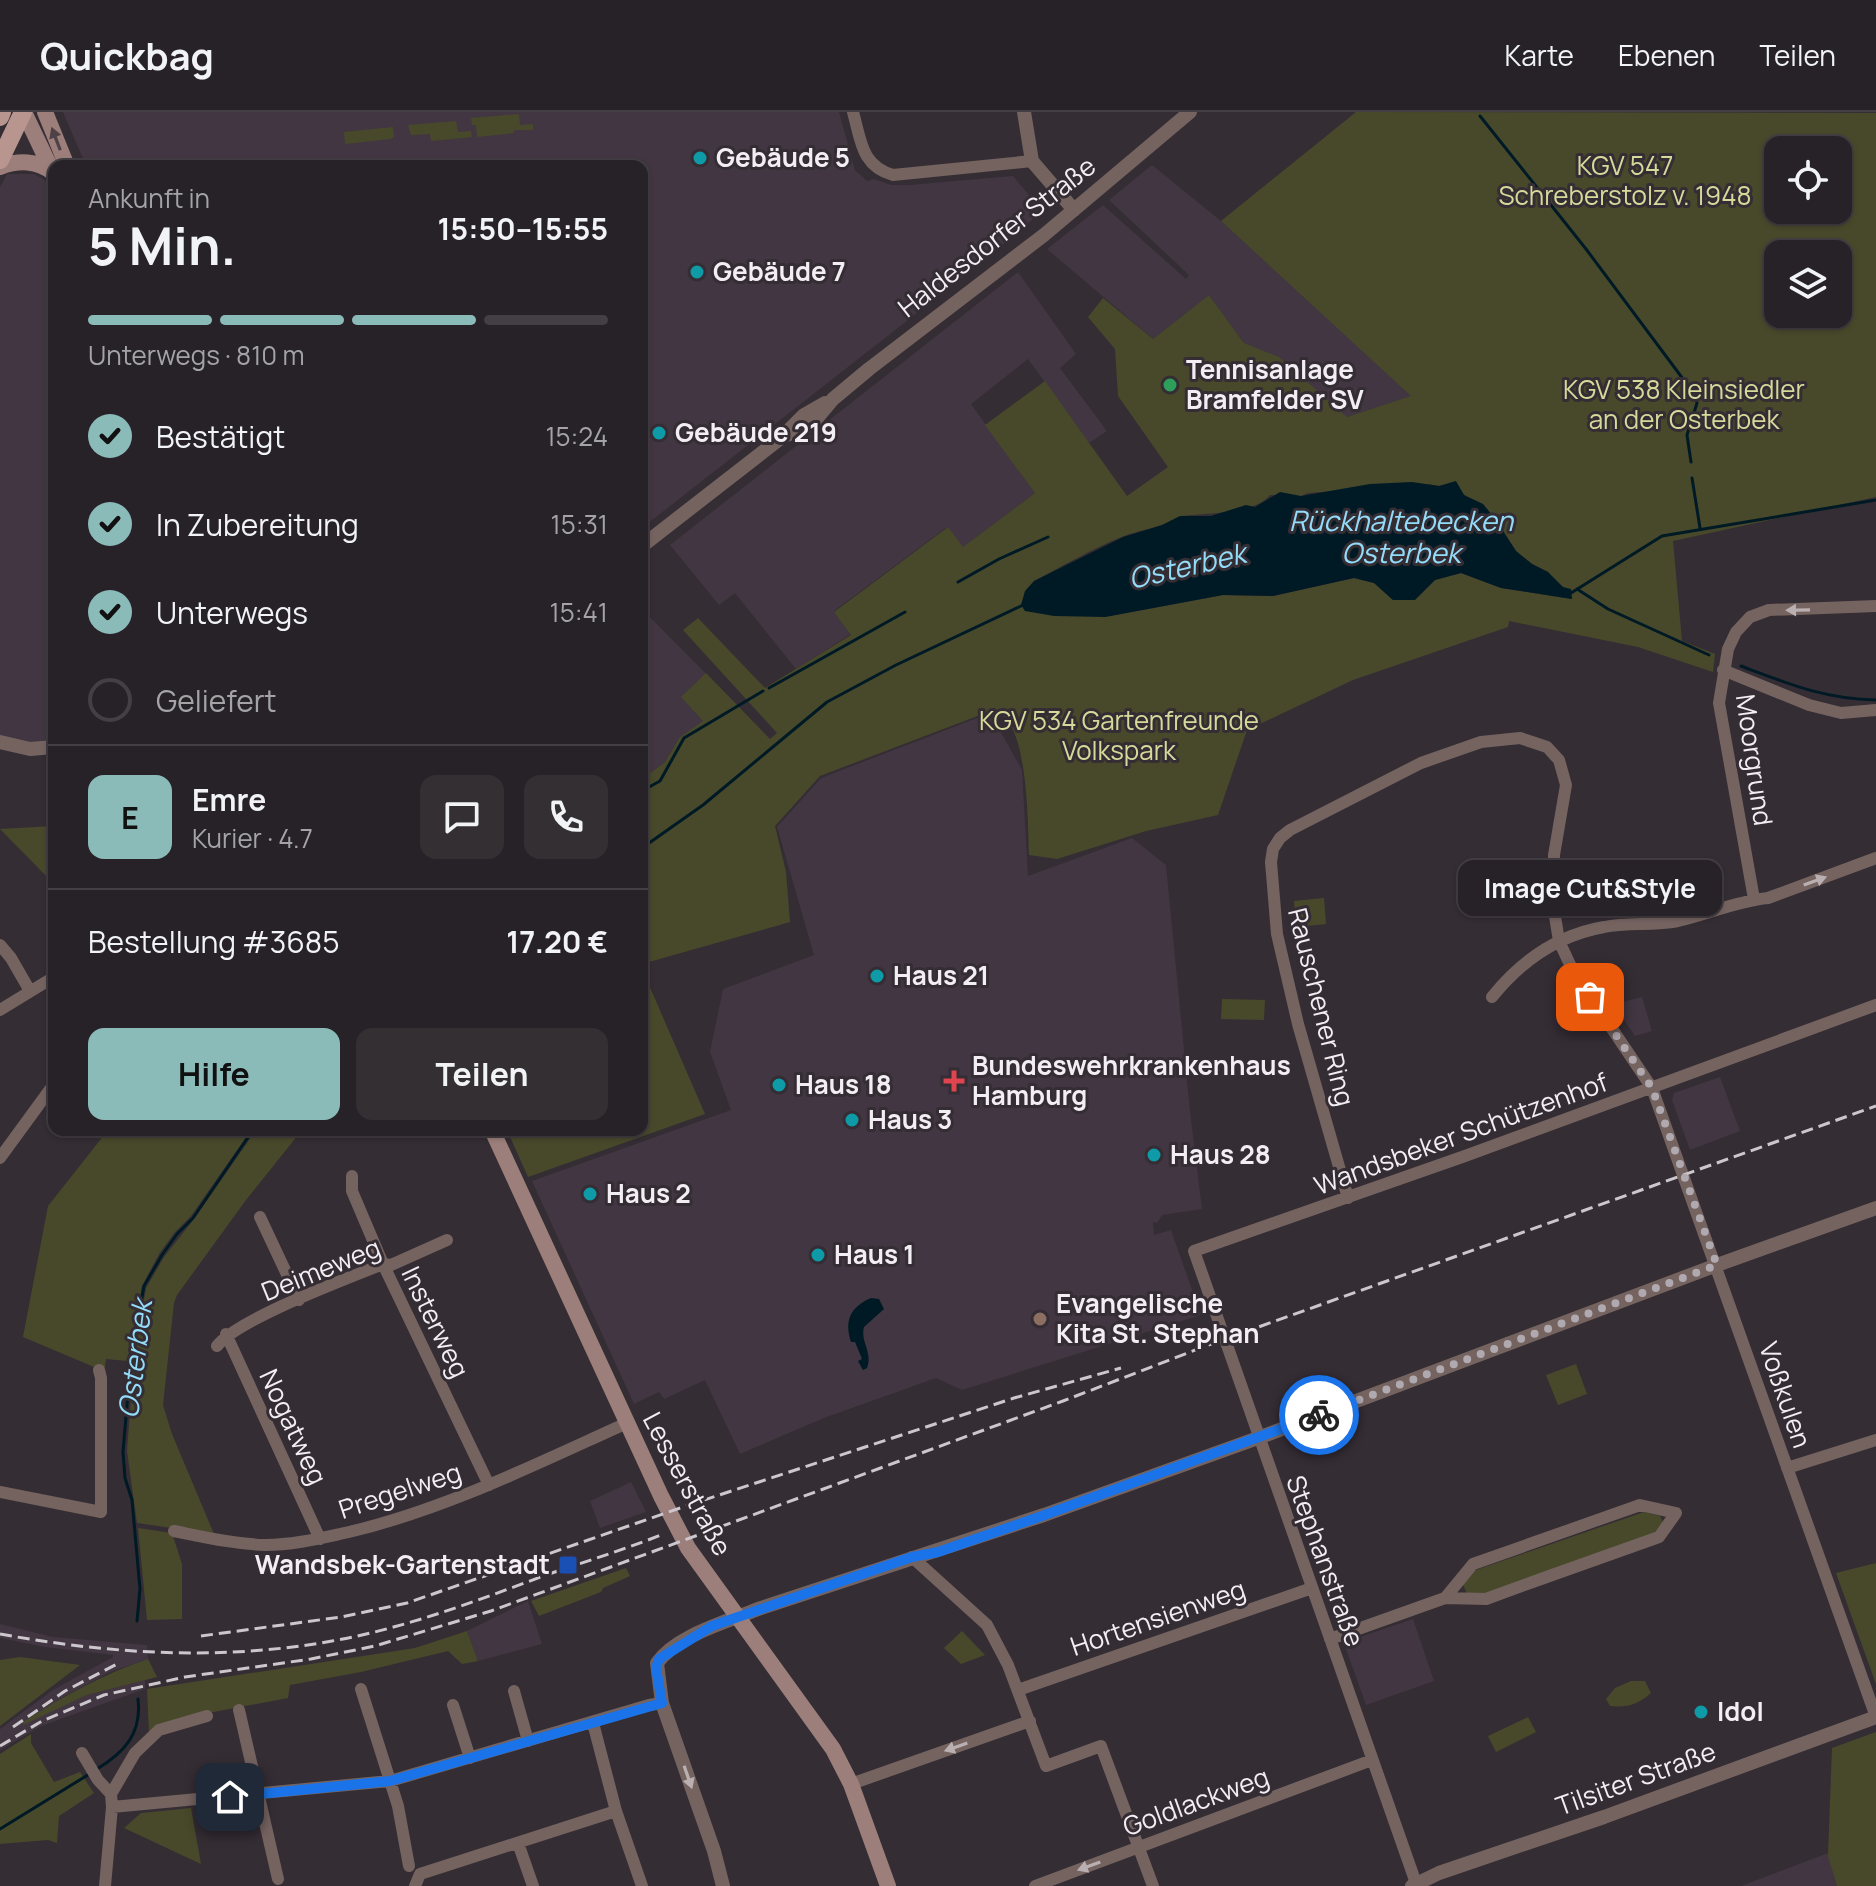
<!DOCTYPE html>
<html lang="de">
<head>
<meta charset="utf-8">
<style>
  body { margin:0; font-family:Manrope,sans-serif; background:#332f33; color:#f1f3f6; height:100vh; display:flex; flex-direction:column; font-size:30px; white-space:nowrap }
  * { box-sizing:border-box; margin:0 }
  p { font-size:26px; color:#a4a4a7 }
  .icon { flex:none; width:44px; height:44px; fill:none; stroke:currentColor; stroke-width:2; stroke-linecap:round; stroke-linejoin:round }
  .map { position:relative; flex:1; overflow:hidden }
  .drawer { position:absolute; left:48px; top:48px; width:600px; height:976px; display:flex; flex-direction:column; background:#272227; border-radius:16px; box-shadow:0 2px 6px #0004,0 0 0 2px #433f44 }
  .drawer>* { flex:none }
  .tools { position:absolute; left:1764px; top:24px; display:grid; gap:16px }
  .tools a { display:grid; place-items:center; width:88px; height:88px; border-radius:16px; background:#272227; box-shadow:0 2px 6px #0004,0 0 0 2px #433f44; font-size:40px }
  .pin { position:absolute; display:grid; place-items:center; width:68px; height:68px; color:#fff; margin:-34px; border-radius:16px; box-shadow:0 4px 12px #0006 }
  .courier { position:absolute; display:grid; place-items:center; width:80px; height:80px; margin:-40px; border:6px solid #1a73e8; border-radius:50%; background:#fff; color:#222; box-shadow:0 2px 10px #0007 }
  .bubble { position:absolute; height:56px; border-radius:16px; background:#272227; box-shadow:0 2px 6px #0004,0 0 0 2px #433f44; font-size:26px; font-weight:700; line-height:56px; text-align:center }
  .head em { font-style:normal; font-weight:700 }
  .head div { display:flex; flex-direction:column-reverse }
  .head { display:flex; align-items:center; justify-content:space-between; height:136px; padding:0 40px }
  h1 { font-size:52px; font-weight:700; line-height:60px }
  .bar { display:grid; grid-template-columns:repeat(4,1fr); gap:12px 8px; align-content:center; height:96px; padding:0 40px }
  .bar i { height:10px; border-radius:6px; background:#433f44 }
  .bar .selected { background:#8bbbb9 }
  .bar p { grid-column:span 4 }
  .line { display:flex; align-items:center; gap:20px; padding:0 40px; border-top:2px solid #433f44 }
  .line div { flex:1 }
  .round { display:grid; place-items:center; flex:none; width:84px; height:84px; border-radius:16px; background:#332f33 }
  ol { padding:0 40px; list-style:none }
  li { display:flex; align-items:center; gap:24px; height:88px }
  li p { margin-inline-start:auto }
  li .icon { padding:8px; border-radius:50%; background:#8bbbb9; color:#111; stroke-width:4 }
  li:last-child { color:#a4a4a7 }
  li i { width:44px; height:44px; border:4px solid #433f44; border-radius:50% }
  .cta { display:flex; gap:16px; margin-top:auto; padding:16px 40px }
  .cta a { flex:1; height:92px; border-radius:16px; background:#8bbbb9; color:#111; font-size:32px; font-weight:700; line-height:92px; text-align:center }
  .cta a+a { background:#332f33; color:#f1f3f6 }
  header { display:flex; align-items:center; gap:48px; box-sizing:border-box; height:112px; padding:0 40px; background:#272227; border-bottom:2px solid #433f44 }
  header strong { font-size:38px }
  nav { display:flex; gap:44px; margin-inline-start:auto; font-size:28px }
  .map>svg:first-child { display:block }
  .built { fill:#413641 }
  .green { fill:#48492b; fill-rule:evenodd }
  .water { fill:#001a25 }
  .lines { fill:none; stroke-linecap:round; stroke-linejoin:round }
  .stream { stroke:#001a25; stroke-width:3 }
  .minor { stroke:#756360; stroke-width:12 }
  .tertiary { stroke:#756360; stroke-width:14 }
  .secondary { stroke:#9c7f7b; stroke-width:16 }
  .primary { stroke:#b9958f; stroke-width:18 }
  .rail { stroke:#ccc7cc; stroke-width:3; stroke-dasharray:12 6; stroke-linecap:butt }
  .oneway { fill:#4e4246 }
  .oneway2 { fill:#baafb1 }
  .done { stroke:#b0aab0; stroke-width:8; stroke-dasharray:0 14.4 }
  .route { stroke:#1a73e8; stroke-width:10 }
  .culture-dot { fill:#0f9aa8; stroke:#342d34; stroke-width:3 }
  .leisure-dot { fill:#2e9e5b; stroke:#342d34; stroke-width:3 }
  .health-dot { fill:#e0444e; stroke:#342d34; stroke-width:3 }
  .education-dot { fill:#8d6e63; stroke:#342d34; stroke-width:3 }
  .transit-dot { fill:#1a4fb4; stroke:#342d34; stroke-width:3 }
  .labels { text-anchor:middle; stroke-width:6; stroke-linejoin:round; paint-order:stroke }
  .poi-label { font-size:26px; font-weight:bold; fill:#f3eef3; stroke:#342d34; text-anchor:start }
  .park-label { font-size:26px; fill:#d7d99a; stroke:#342d34 }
  .street-label { font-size:26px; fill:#f3eef3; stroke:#342d34 }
  .water-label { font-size:28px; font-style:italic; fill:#93dcf9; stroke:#342d34 }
</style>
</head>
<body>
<header>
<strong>Quickbag</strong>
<nav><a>Karte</a><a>Ebenen</a><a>Teilen</a></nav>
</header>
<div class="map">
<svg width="1876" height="1774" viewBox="0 0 1876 1774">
  <rect width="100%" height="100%" fill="#342d34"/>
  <path class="built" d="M63 0H839L855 58 867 69 874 67 891 73H909L1013 64 1039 95 1032 108 977 154 642 416V54H86Z
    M1152 53 1221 109 1412 284 1347 305 1279 246 1244 231 1209 183 1153 227 1047 137 1103 93 1186 167 1189 163 1109 88Z
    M7 62H34L48 70 54 84V633L32 635 0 624V75Z
    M1018 160 1076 242 1060 256 1107 319 1089 331 1028 247 971 292 1035 381 962 436 947 415 834 499 851 522 796 557 735 481 719 493 670 433Z
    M642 497 736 592 679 626 665 650 642 667Z
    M990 601 1022 658 1028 764 1132 726 1166 753 1190 999 1202 1097 1162 1103 1157 1111 1153 1110 1154 1123 1171 1118 1201 1203 962 1278 936 1266 824 1306 740 1342 705 1268 664 1287 659 1280 634 1292 532 1069 731 998 710 940 723 877 814 843 777 715 821 666Z
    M1642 885 1652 919 1635 924 1613 892Z
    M1720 965 1740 1019 1690 1038 1672 988 1674 981Z
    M631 1370 646 1400 600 1416 590 1389Z
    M528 1489 542 1532 478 1549 467 1519Z
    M1413 1507 1434 1569 1366 1593 1346 1537 1351 1528Z
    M0 1512 53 1525 147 1533 148 1547 110 1560 65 1584 23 1612 87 1583 145 1568V1577L41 1614 0 1638V1617L53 1578 113 1545V1543L45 1535 0 1526Z
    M1828 1741 1837 1774H1741Z"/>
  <path class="green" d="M1356 0 1876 1V385L1673 429 1682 529 1715 542 1713 560 1638 535 1509 509 1508 515 1353 568 1247 618 1218 703 1146 719 1057 747 1029 743C1028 714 1028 618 1001 603 997 601 993 601 988 600L820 664 775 714 786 760 790 810 642 852V667L665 650 679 626 703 609 681 585 706 561 770 627 777 621 683 518 698 506 765 576 851 523 834 500 948 415 963 435 1035 381 985 313 1045 269 1127 384 1168 355 1118 284 1115 237 1088 205 1103 186 1153 227 1209 183 1244 231 1279 245 1347 305 1411 284 1221 109ZM1778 38H1838V98H1778ZM1778 142H1838V202H1778ZM1452 371 1470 388 1483 392 1496 408 1516 439 1532 452 1548 460 1571 487 1501 476 1461 461 1435 468 1414 488H1393L1374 471 1354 466 1273 484 1223 483 1105 505 1034 469C1063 454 1093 436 1124 424 1137 419 1152 417 1165 412 1171 410 1176 405 1182 404 1206 401 1255 402 1270 383L1301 384 1308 381 1428 372 1439 374Z
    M519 2 520 13 533 12V18H514V21L477 25 476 13H472L471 6Z
    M456 9 458 20 471 19 472 25 431 29 430 22 411 23 408 13Z
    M393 15 394 25 391 27 345 32 344 20Z
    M54 714V772L0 717Z
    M1324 786 1326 812 1296 815 1294 789Z
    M642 857 705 1002 528 1065 507 1018H642Z
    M1222 887 1265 888 1264 908 1221 907Z
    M108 1018H251L191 1104 175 1120 159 1142 142 1174 127 1249 106 1247 105 1256 94 1255 23 1225 48 1094Z
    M256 1018H302L246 1088 177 1183 174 1191 163 1293 172 1322 214 1422 137 1411 127 1339 134 1248 146 1176 164 1145 194 1107Z
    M1576 1252 1587 1282 1558 1293 1546 1263Z
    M1644 1400 1660 1404 1663 1410 1653 1422 1481 1483 1467 1481 1463 1473 1476 1458Z
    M138 1416 172 1421 182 1452V1507L147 1508Z
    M1876 1451V1572L1836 1461Z
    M626 1456 630 1464 603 1476 601 1480 539 1504 531 1489Z
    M467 1519 478 1549 462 1552 448 1539 361 1560 290 1573 288 1586 182 1606 149 1621 147 1577 415 1536Z
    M962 1519 985 1543 961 1552 944 1536Z
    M20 1545 80 1553 0 1614V1548Z
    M148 1547 157 1565 87 1583 23 1613V1610C64 1584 103 1562 148 1547Z
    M1631 1569H1645L1651 1581C1639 1592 1627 1596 1610 1594L1606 1587 1615 1576Z
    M1528 1605 1536 1620 1496 1640 1488 1624Z
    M1876 1620V1774H1837L1828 1744 1832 1636Z
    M31 1622V1631L54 1670 80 1660 94 1681 59 1704 57 1731 48 1728 0 1732V1642Z
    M191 1696 201 1752 124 1716 141 1701Z"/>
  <path class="water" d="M1456 369 1464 383 1483 392 1496 408 1516 439 1532 452 1548 460 1563 475 1571 477 1572 487 1501 476 1461 461 1435 468 1415 488H1393L1374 471 1354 466 1273 484 1223 483 1105 505 1054 504 1025 499 1021 493 1025 479 1034 469 1123 425 1162 413 1180 404H1211L1246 393 1255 395 1280 380 1301 384 1370 372 1412 370 1439 374Z
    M871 1186 879 1187 884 1197 864 1215C860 1230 873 1240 867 1256L863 1258 858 1249 862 1247 855 1230H851C844 1209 850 1195 871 1186Z"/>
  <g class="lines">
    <path class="stream" d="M1480 4 1586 137 1695 283 1697 291 1687 323 1691 350
      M1692 366 1700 416
      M958 470 999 447 1048 425
      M1577 477 1608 497 1709 543
      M1567 481H1571L1662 424 1876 388
      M1741 554C1789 572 1824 587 1876 588
      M769 576 905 500
      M642 679 660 669 684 626 763 579
      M642 736 703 693 827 590 896 553 1023 493
      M137 1509 140 1477 132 1388 125 1366 123 1340 131 1246 144 1174 162 1143 177 1122 193 1106 253 1018
      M97 1657C125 1640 142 1621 138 1587
      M0 1717 91 1661"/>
    <path class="minor" d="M853 0C861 28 861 54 893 63L1032 49
      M1723 558 1809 593 1841 601 1876 598
      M1754 787 1719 591 1728 537 1736 520 1750 505 1769 498 1876 494
      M0 833 11 846 30 879
      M1492 885C1521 849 1558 823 1604 815 1628 810 1653 814 1678 809 1708 802 1737 789 1768 786L1876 746
      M0 898 54 865
      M0 1046 54 972
      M352 1064V1079L383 1152 489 1373
      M1348 1086 1298 912 1277 822 1271 750 1273 737 1280 726 1290 718 1421 651 1481 630 1520 626 1547 635 1559 648 1566 673 1554 743 1553 792 1559 829 1573 859 1652 976 1876 1605
      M260 1105 299 1188
      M226 1222 320 1427
      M217 1234C238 1207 346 1167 383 1152L391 1153 447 1128
      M1787 1356 1876 1328
      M0 1380 101 1400V1266L99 1258
      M174 1419C204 1425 234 1432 265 1433 294 1433 321 1426 349 1420 446 1397 536 1352 627 1311
      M912 1445 987 1513 1008 1553 1046 1654 1101 1634 1153 1774
      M1330 1527 1445 1486 1486 1487 1541 1467 1659 1425 1676 1401 1640 1393 1473 1452 1445 1486
      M361 1577 398 1694 409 1754
      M1018 1578 1312 1476
      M514 1579 528 1629
      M453 1593 470 1646
      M239 1598 278 1767
      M593 1611 616 1699 642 1774
      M82 1641 98 1668 111 1682
      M851 1672 1030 1609
      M112 1695 390 1669 649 1593 662 1591
      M518 1731 533 1774
      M105 1774 112 1695 111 1682 135 1641 159 1618 207 1604
      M415 1774 420 1762 616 1699
      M1035 1774 1372 1648
      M1417 1774 1194 1139 1465 1044 1876 893"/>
    <path class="tertiary" d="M1024 0 1032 49 1074 98
      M782 325 812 312 833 287 869 257 1044 123 1190 0
      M642 434 782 325 804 303 825 291
      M0 630 30 637 54 635
      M723 1774 714 1739 662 1591 657 1551C677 1523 727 1510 758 1497L1044 1403 1258 1326 1717 1153 1876 1096
      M1412 1774 1439 1761 1604 1705 1876 1605"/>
    <path class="secondary" d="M24 0 54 63
      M45 0 67 54
      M0 55C18 48 38 48 53 61
      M492 1018 661 1384 688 1436 833 1637 851 1672 888 1774"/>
    <path class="primary" d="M0 5 2 0
      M0 48 23 0"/>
    <path class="rail" d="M0 1522C110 1542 221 1549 332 1529 406 1516 476 1489 546 1463 584 1450 623 1438 661 1423
      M201 1524 341 1505 407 1491 686 1394 1014 1286 1121 1256
      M13 1615 65 1579 119 1551
      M0 1634 42 1609 104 1583 185 1565 311 1547 375 1534 491 1499 1063 1289 1211 1232 1876 994"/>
  </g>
  <defs><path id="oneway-solid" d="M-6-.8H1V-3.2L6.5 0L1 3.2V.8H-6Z" transform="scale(2)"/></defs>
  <use class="oneway" href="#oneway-solid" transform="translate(56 27) rotate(-111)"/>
  <g class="oneway2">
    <use href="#oneway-solid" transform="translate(1798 498) rotate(179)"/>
    <use href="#oneway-solid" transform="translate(1815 769) rotate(-20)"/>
    <use href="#oneway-solid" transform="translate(956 1635) rotate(161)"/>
    <use href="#oneway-solid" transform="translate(688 1665) rotate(71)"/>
    <use href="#oneway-solid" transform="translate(1089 1754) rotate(160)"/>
  </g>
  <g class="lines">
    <path class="done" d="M1319 1303 1717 1153 1652 976 1590 885"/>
    <path class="route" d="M230 1685 390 1669 662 1591 656 1556 659 1547 712 1514 912 1445 938 1440 1039 1405 1319 1303"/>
  </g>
  <g class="culture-dot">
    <circle cx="700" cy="46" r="8"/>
    <circle cx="697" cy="160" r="8"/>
    <circle cx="659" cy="321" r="8"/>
    <circle cx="877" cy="864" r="8"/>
    <circle cx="779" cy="973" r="8"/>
    <circle cx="852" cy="1008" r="8"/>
    <circle cx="1154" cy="1043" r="8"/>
    <circle cx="590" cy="1082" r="8"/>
    <circle cx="818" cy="1143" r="8"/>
    <circle cx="1701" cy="1600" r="8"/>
  </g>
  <circle class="leisure-dot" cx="1170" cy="273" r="8"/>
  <path class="health-dot" d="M950 957h8v8h8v8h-8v8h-8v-8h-8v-8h8z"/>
  <circle class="education-dot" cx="1040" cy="1207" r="8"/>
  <rect class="transit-dot" x="558" y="1443" width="20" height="20" rx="4"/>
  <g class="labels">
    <g class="poi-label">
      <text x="716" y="55">Gebäude 5</text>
      <text x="713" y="169">Gebäude 7</text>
      <text x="1186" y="267">Tennisanlage<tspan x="1186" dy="30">Bramfelder SV</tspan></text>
      <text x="675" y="330">Gebäude 219</text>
      <text x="893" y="873">Haus 21</text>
      <text x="972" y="963">Bundeswehrkrankenhaus<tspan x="972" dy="30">Hamburg</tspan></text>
      <text x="795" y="982">Haus 18</text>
      <text x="868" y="1017">Haus 3</text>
      <text x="1170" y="1052">Haus 28</text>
      <text x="606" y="1091">Haus 2</text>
      <text x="834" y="1152">Haus 1</text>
      <text x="1056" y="1201">Evangelische<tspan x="1056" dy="30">Kita St. Stephan</tspan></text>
      <text x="550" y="1462" text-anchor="end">Wandsbek-Gartenstadt</text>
      <text x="1717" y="1609">Idol</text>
    </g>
    <g class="park-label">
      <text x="1625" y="63">KGV 547<tspan x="1625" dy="30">Schreberstolz v. 1948</tspan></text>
      <text x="1684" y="287">KGV 538 Kleinsiedler<tspan x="1684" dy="30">an der Osterbek</tspan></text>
      <text x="1119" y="618">KGV 534 Gartenfreunde<tspan x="1119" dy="30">Volkspark</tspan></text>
    </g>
    <g class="street-label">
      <text transform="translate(997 125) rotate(-38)" y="9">Haldesdorfer Straße</text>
      <text transform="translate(1754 648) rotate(82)" y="9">Moorgrund</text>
      <text transform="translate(1321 895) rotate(76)" y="9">Rauschener Ring</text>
      <text transform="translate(1461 1022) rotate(-20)" y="9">Wandsbeker Schützenhof</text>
      <text transform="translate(321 1158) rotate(-22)" y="9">Deimeweg</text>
      <text transform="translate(435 1210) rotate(64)" y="9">Insterweg</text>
      <text transform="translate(1785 1283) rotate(71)" y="9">Voßkulen</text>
      <text transform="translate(293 1315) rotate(65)" y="9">Nogatweg</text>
      <text transform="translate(687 1372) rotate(62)" y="9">Lesserstraße</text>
      <text transform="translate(400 1379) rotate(-18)" y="9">Pregelweg</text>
      <text transform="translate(1325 1449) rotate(70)" y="9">Stephanstraße</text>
      <text transform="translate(1158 1506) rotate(-19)" y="9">Hortensienweg</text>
      <text transform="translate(1636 1667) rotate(-20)" y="9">Tilsiter Straße</text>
      <text transform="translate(1196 1690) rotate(-20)" y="9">Goldlackweg</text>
    </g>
    <g class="water-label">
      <text x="1401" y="419">Rückhaltebecken<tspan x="1401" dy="32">Osterbek</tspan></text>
      <text transform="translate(1187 454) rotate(-13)" y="10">Osterbek</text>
      <text transform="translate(135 1247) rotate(-83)" y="10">Osterbek</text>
    </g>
  </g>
</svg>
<div class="tools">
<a><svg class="icon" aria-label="locate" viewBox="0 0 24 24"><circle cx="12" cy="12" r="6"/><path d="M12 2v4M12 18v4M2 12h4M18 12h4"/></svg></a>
<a><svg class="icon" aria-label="layers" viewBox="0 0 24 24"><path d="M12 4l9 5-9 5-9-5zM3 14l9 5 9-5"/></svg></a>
</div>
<div class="pin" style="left:1590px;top:885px;background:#ea580c"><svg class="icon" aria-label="bag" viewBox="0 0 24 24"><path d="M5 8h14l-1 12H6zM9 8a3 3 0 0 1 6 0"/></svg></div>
<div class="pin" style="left:230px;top:1685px;background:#1f2937"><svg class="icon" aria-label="home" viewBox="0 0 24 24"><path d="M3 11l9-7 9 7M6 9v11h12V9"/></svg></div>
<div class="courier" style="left:1319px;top:1303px"><svg class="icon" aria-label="bike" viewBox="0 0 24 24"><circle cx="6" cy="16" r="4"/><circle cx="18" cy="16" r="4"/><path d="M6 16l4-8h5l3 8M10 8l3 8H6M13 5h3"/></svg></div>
<div class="bubble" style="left:1458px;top:748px;width:264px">Image Cut&amp;Style</div>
<section class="drawer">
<div class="head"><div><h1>5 Min.</h1><p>Ankunft in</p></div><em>15:50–15:55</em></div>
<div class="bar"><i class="selected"></i><i class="selected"></i><i class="selected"></i><i></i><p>Unterwegs · 810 m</p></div>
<ol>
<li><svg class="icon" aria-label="check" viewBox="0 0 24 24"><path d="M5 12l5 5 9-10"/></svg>Bestätigt<p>15:24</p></li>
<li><svg class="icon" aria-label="check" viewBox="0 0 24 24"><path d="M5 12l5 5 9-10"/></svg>In Zubereitung<p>15:31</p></li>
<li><svg class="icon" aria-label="check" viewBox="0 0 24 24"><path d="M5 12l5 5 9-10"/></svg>Unterwegs<p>15:41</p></li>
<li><i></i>Geliefert</li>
</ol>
<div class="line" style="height:144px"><b class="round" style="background:#8bbbb9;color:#111">E</b><div><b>Emre</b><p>Kurier · 4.7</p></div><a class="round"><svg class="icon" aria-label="chat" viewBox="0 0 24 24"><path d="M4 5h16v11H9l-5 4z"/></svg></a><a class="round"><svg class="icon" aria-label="phone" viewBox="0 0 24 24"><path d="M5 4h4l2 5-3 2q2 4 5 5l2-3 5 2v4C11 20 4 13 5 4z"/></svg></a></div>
<div class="line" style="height:104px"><div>Bestellung #3685</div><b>17.20 €</b></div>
<div class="cta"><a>Hilfe</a><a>Teilen</a></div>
</section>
</div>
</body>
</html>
